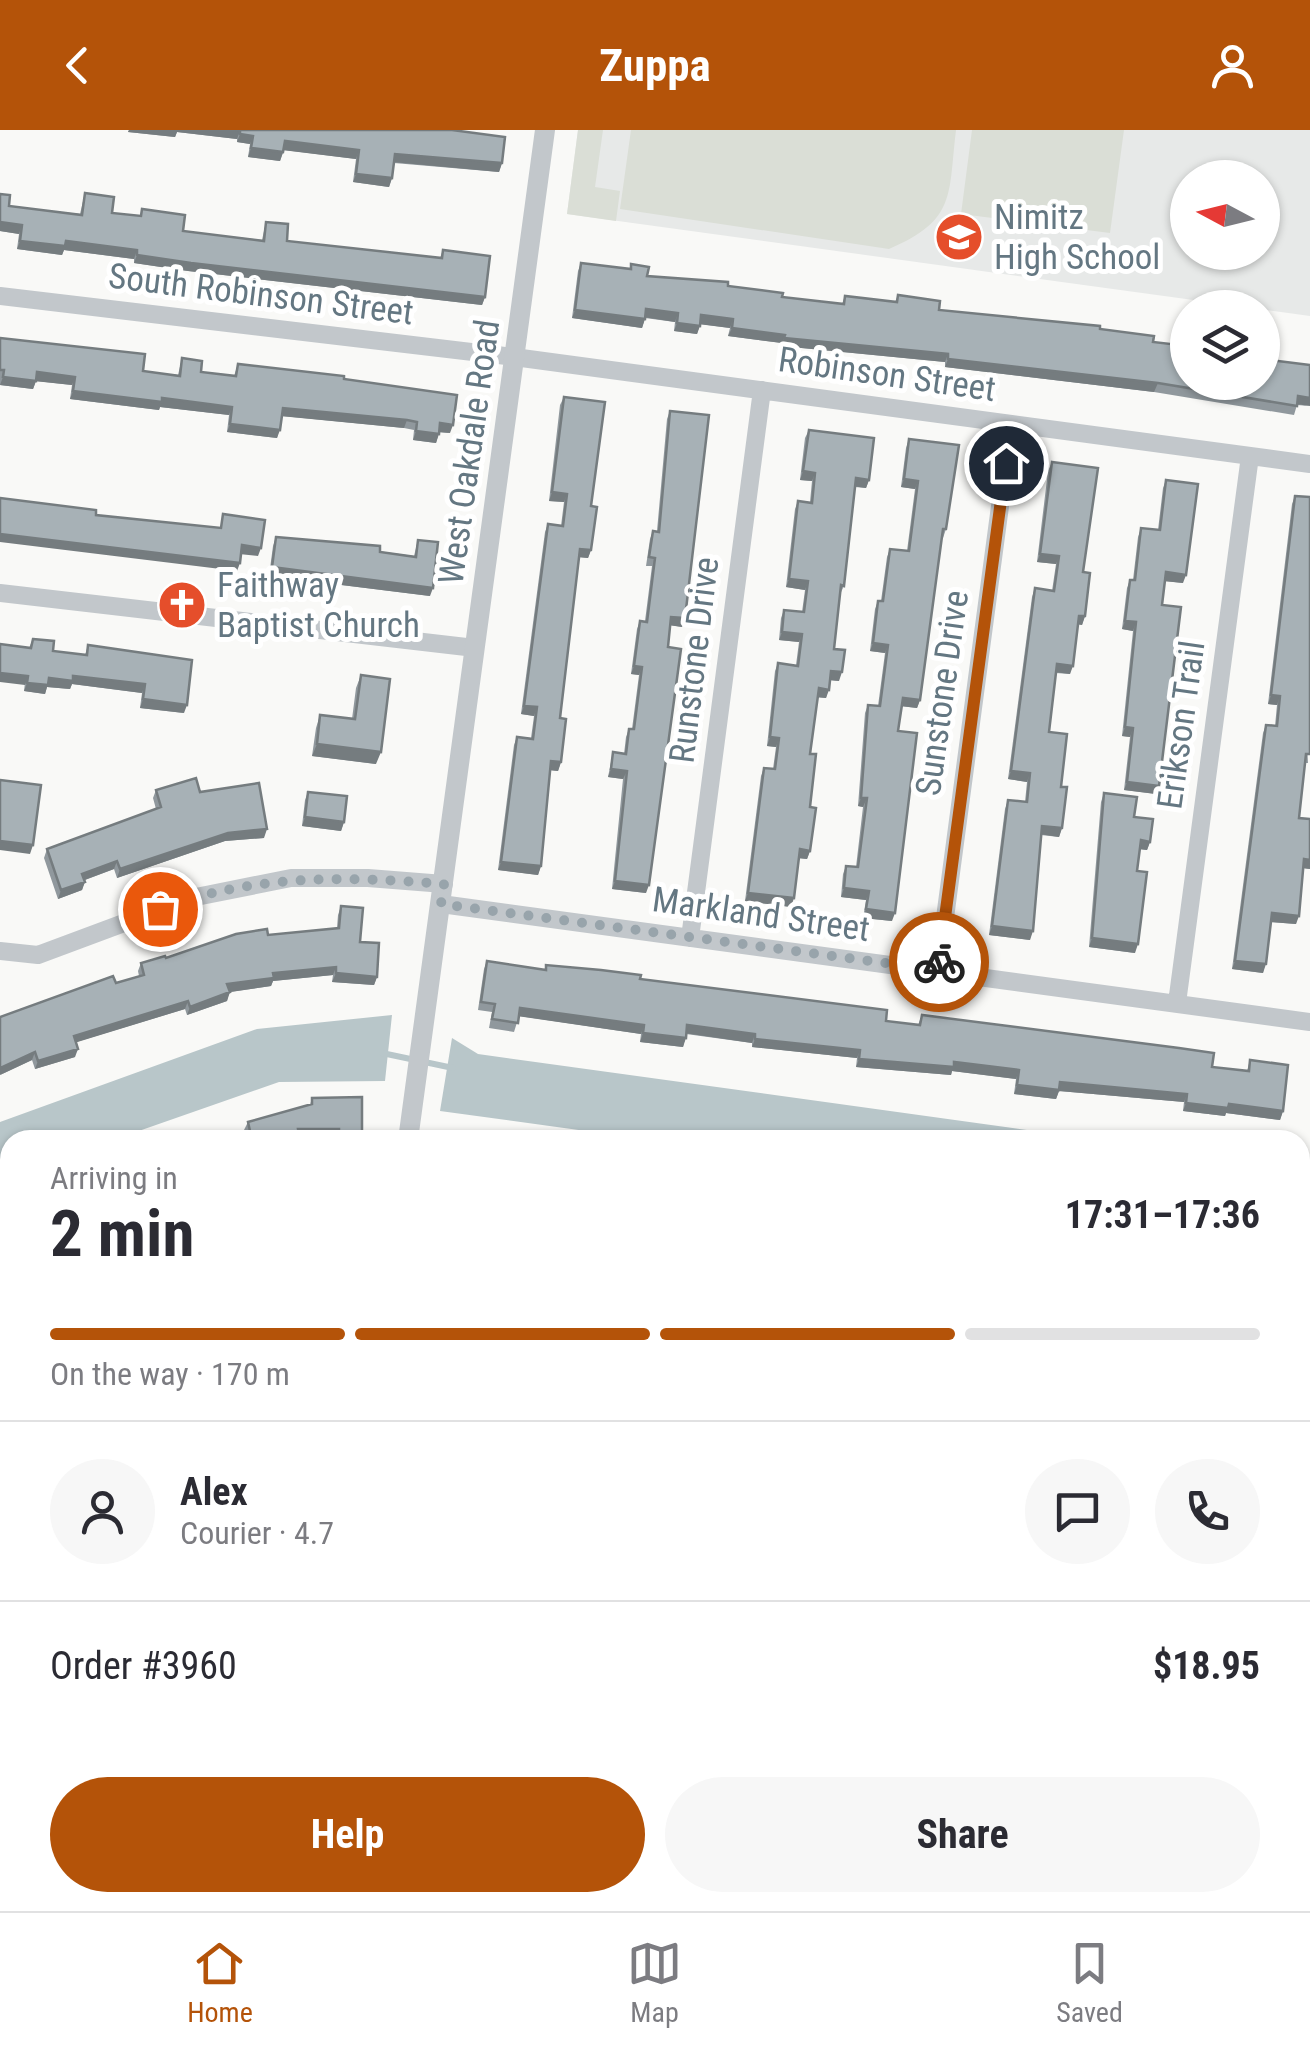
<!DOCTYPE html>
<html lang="en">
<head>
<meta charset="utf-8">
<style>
  body { margin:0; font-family:"Roboto Condensed",sans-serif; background:#f7f7f7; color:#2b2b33; height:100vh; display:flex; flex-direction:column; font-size:38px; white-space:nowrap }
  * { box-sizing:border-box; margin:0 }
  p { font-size:32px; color:#7c7c81 }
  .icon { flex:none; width:55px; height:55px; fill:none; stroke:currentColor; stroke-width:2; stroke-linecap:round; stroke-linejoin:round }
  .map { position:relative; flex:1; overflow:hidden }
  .panel { position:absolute; left:0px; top:1000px; width:1310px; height:782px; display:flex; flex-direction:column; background:#fff; border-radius:30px 30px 0 0; box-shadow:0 2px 8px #0004 }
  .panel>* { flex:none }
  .needle { width:65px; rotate:277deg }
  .fabs { position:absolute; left:1170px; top:30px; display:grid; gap:20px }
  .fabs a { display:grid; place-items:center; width:110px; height:110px; border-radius:50%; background:#fff; box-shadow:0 2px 8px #0004; font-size:50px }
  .pin { position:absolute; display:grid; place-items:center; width:85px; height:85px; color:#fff; margin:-42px; border:5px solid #fff; border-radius:50%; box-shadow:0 2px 10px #0007 }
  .courier { position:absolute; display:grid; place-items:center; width:100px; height:100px; margin:-50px; border:8px solid #b45309; border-radius:50%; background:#fff; color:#222; box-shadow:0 2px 12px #0007 }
  .headline em { font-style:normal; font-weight:700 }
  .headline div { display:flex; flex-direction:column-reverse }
  .headline { display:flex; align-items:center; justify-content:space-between; height:170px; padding:0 50px }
  h1 { font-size:65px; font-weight:700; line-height:75px }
  .bar { display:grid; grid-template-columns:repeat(4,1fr); gap:15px 10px; align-content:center; height:120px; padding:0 50px }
  .bar i { height:12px; border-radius:8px; background:#e1e1e2 }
  .bar .selected { background:#b45309 }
  .bar p { grid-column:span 4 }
  .line { display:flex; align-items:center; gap:25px; padding:0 50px; border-top:2px solid #e1e1e2 }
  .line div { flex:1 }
  .round { display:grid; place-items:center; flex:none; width:105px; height:105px; border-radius:52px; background:#f7f7f7 }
  .primary-button { display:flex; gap:20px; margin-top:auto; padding:20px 50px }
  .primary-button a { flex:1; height:115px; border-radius:60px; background:#b45309; color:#fff; font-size:40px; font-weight:700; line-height:115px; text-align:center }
  .primary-button a+a { background:#f7f7f7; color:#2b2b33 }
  header { display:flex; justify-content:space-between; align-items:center; height:130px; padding:0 50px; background:#b45309; color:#fff; font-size:45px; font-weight:700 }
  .dock { display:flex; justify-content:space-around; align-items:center; height:140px; border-top:2px solid #e1e1e2; background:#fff; font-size:28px; color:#7c7c81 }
  .dock a { display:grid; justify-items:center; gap:5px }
  .dock .selected { color:#b45309 }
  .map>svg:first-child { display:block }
  .built { fill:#e7e9e8; fill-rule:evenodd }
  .green { fill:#daded6 }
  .water { fill:#b8c6c9 }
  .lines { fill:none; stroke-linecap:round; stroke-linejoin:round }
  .stream { stroke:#b8c6c9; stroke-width:6 }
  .minor { stroke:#c2c7cb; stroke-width:18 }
  .tertiary { stroke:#c2c7cb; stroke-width:20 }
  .wall { fill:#90989d }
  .shaded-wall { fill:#757c7f }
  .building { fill:#a7b1b6; stroke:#757c7f; stroke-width:2.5 }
  .done { stroke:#98a4ab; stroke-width:10; stroke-dasharray:0 18 }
  .route { stroke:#b45309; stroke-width:12 }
  .labels { text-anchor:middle; stroke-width:10; stroke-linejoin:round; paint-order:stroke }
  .poi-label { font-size:35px; fill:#647782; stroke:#fff; text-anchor:start }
  .street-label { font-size:35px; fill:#647782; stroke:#fff }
</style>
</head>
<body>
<header><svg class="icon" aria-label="back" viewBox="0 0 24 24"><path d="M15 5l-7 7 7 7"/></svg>Zuppa<svg class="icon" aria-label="person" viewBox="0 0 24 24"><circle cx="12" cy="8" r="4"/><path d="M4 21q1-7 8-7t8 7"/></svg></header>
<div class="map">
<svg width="1310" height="1781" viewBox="0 0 1310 1781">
  <rect width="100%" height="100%" fill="#f9f9f7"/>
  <path class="built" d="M578 0H1310V186L567 84ZM1188 48H1262V122H1188Z"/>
  <path class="green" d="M578 0H603L595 57 620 61 616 91 567 84Z
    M631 0H956C948 65 957 90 889 119L620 79Z
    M972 0H1124L1110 103 961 84Z"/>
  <path class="water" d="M392 885 385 951 279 952 113 1010H10V1048L0 1052V992L257 899Z
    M452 908 478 924 1099 1010H651L440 981Z
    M1300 1600H1310V1670L1300 1677Z
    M1084 1773V1772L1182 1773 1172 1781H1064Z"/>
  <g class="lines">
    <path class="stream" d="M382 923 453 938"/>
    <path class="minor" d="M0 166 514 227 1310 334
      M0 463 475 518
      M441 774 1310 892
      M690 808 762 260
      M0 821 38 825 191 768 291 748H368L444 754
      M938 840 1011 294
      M1177 873 1250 326
      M0 1234 10 1241
      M546 1781 548 1772
      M615 1781 616 1772
      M840 1781 841 1772"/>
    <path class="tertiary" d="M408 1010 545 0
      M308 1781 309 1772"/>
  </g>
  <path class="wall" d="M129 0H452L502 33 499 42 394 33 392 48 389 57 353 52 356 29 284 20 280 31 248 27 250 14 237 12V9L177 2 175 7 128 2Z
    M85 63 112 83 140 86 142 79 183 101 262 110 266 92 287 111 440 128 443 120 485 167 482 175 188 141 134 133V129L64 120 62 125 17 119 19 104 0 101V64L9 76 80 84Z
    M581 133 630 139 631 134 647 146 728 156 782 167 842 174 845 166 895 172 898 165 939 180 1100 199 1153 212 1187 216 1188 213V252L1310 276 1297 275 1294 285 1154 262 945 237V232L781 216 782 213 728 206 730 198 700 194 697 204 674 201 675 192 645 188 642 198 572 188 578 141Z
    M0 208 143 241 178 245 182 228 201 242 234 246 238 234 344 249 450 303 439 302 436 313 413 310 414 300 404 298 282 286 277 308 227 302 229 285 160 277 159 280 70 269 72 255 36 251 33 259 0 255Z
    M564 267 591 376V420L588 428 579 427 560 588 561 632 558 641 550 640 541 736 538 745 498 740 514 615 517 607 531 608 534 586 521 584 545 402 548 394 561 396 564 372 549 371 560 275Z
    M670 281 682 497 670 495 646 763 612 759 623 649 608 647 613 622 624 624 626 607 629 599H632L639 545 631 544 637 499 640 491H645L652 436H646L650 409 653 401H657L667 289Z
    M809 300 869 350 866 358 855 357 844 456 840 464 834 519 839 551 830 550 826 568 817 567 810 624V721L807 729 799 728 791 777 745 771 761 646 764 638 773 639 776 617 767 616 775 541 778 533 796 535 799 512 779 510 781 488 784 480 802 482 805 460 786 457 795 379 798 371 810 372 812 351 800 350 805 308Z
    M909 309 946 399 943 408 942 407 920 570 917 578 901 576 898 601 892 791 863 788 866 770 841 767 843 744 846 736 856 737 863 677 858 676 865 583 868 575 878 576 885 523 870 521 875 479 878 471H881L887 427 890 419 907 421 915 359 901 357 906 318Z
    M1052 332 1083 442 1085 486 1082 495 1078 494 1070 544 1056 543 1049 602 1061 657 1062 698 1059 707 1041 705 1030 810 989 805 1005 679 1008 670 1025 672 1027 652 1008 649 1032 467 1035 458 1052 461 1056 434 1037 432 1048 341Z
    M1166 350 1183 453 1165 451 1162 475 1159 656 1156 664 1124 660 1130 607 1122 606 1133 501 1122 499 1127 458 1130 450H1133L1138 407 1141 398 1158 400 1163 358Z
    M1295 366 1308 633H1305L1299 688 1310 739 1304 738 1296 794 1271 792 1263 843 1232 839 1263 603 1266 595 1275 596 1277 575 1268 574 1292 374Z
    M276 407 414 426 418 410 430 466 269 446 273 416Z
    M33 509 53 521 85 525 88 515 184 583 140 578 142 563 72 554 70 559 47 557 45 564 24 561 29 518Z
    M361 545 376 634 312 626 316 598 320 585 352 589 356 558Z
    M156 660 200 662 264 708 225 711 117 748 114 739 85 750 82 760 58 769 44 728 47 719 156 679 153 668Z
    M308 662 344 692 341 701 302 696 305 670Z
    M1104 663 1134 687 1150 712 1147 720 1140 719 1137 741 1135 823 1089 817 1101 672Z
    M341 776 377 847 374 855 332 852 333 845 273 851 271 856 229 862 227 871 187 885 185 879 76 912 75 927 35 939 32 930 0 945 116 853 139 846 138 841 141 833 268 805 337 798 338 785Z
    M487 831 545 840 546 835 640 849 886 891 918 895 922 885 1212 937 1247 941 1250 930 1283 981 1280 990 1226 983 1225 986 1183 981 1184 972 1059 961 1056 969 1014 964 1016 949 952 941 951 945 856 937 857 928 752 917V913L686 904 683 917 640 912 641 904 519 886 514 902 489 898 492 882 478 880 484 839Z
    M312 968 362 1010H336V1007L300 1008V1010H247L244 1000 248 992 310 975Z
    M10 1090V1148L0 1144V1114Z
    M0 1313 5 1320 10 1316V1386L0 1374Z
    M0 1428 5 1432 2 1439 10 1446V1524L0 1512Z"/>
  <path class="shaded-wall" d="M129 0H236L240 1 237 9 177 2 175 7 128 2Z
    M240 4 253 6 250 14 237 12Z
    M285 11 359 20 356 29 282 20Z
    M251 18 283 22 280 31 248 27Z
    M395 24 502 33 499 42 392 32Z
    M356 44 392 48 389 57 353 52Z
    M0 92 22 95 19 104 0 101Z
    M20 111H66L137 120 134 129 64 120 62 125 17 119Z
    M137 125 485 167 482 175 188 141 134 133Z
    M646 179 678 183 675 192 643 187Z
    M575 180 645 189 642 198 572 188Z
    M701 185 733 189 730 198 698 194Z
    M677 193 700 196 697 204 674 201Z
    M732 198 785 205 782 213 728 206Z
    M784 208 948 224 945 232 781 216Z
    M948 229 1158 253 1154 262 945 237Z
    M37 242 75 247 72 255 34 251Z
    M3 247 36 251 33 259 0 255Z
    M73 261 162 268 232 277 229 285 160 277 159 280 70 269Z
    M1298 266 1310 268V276L1295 274Z
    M283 278 407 290 404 298 280 286Z
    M440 293 453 295 450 303 437 302Z
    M230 294 280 300 277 308 227 302Z
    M416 301 439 304 436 313 413 310Z
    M803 341 815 343 812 351 800 350Z
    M856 348 869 350 866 358 852 356Z
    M904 349 918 351 915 359 901 357Z
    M552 362 567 364 564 372 549 371Z
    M0 404 240 433 237 441 0 412Z
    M242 415 261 418 258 426 239 424Z
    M580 419 591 420 588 428 577 427Z
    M1040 424 1059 426 1056 434 1037 432Z
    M272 437 433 458 430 466 269 446Z
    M1166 442 1186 445 1183 453 1163 451Z
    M789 449 808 451 805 460 786 457Z
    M1079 486H1085L1082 495 1076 494Z
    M671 487 685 488 682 497 668 495Z
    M1125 491 1136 492 1133 501 1122 499Z
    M782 502 802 504 799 512 779 510Z
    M873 513 888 515 885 523 870 521Z
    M1057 534 1073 536 1070 544 1054 542Z
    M634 536 642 537 639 545 631 544Z
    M831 541 842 542 839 551 828 550Z
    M0 543 28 546 25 555 0 552Z
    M73 546 145 554 142 563 72 554 70 559 47 557 45 564 24 561 27 553 49 548Z
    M819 558 829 560 826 568 815 567Z
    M1271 565 1280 566 1277 575 1268 574Z
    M903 568 920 570 917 578 900 576Z
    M143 569 187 575 184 583 140 578Z
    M524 576 537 577 534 586 521 584Z
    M1125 597 1133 598 1130 607 1122 606Z
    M770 607 779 608 776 617 767 616Z
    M317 614 381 622 376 634 312 626Z
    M551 631 561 632 558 641 548 640Z
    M611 639 627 641 623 649 608 647Z
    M1011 641 1030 643 1027 652 1008 649Z
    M1127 652 1159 656 1156 664 1124 660Z
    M861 668H867L863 677 858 676Z
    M305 687 344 692 341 701 302 696Z
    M1042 696 1062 698 1059 707 1039 704Z
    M267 699 264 708 225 711 117 748 120 739 228 703Z
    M1141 710 1150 712 1147 720 1138 719Z
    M0 711 33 715 30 724 0 720Z
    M800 719 810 721 807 729 797 728Z
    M1304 729 1310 730V739L1301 738Z
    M117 731 114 739 79 752 82 744Z
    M501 732 541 736 538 745 498 740Z
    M615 751 649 755 646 763 612 759Z
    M85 752 82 760 58 769 61 760Z
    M844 758 869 761 866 770 841 767Z
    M748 763 794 768 791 777 745 771Z
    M866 779 895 783 892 791 863 788Z
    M1272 783 1299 786 1296 794 1269 792Z
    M992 796 1033 801 1030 810 989 805Z
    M1092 808 1138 814 1135 823 1089 817Z
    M1235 831 1266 834 1263 843 1232 839Z
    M336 837 333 845 273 851 271 856 224 863 227 854 273 843Z
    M336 843 377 847 374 855 332 852Z
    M230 862 227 871 187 885 190 877Z
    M188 871 185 879 71 914 74 906Z
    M520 878 644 895 641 904 517 886Z
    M687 895 755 904 752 913 684 903Z
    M643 903 686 908 683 917 640 912Z
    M755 909 860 920 857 928 752 917Z
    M78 919 75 927 35 939 38 931Z
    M35 922 32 930 0 945V938Z
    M859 929 954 932 1019 940 1016 949 952 941 951 945 856 937Z
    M1060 952 1187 964 1184 972 1059 961 1056 969 1014 964 1017 955Z
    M1186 973 1229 974 1283 981 1280 990 1226 983 1225 986 1183 981Z
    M298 999H339L336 1007 294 1008Z
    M352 1775 407 1781H349Z"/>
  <path class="building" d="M236 0H452L505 7 502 33 395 24 392 48 356 44 359 20 285 11 283 22 251 18 253 6 240 4V1Z
    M85 63 114 67 112 83 141 86 142 79 185 85 183 101 264 111 266 92 288 94 287 111 442 128 443 120 490 126 485 167 191 133 137 125V120L66 111 65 116 20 111 22 95 0 92V64L10 65 9 76 82 85Z
    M581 133 631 139V134L649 137 647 146 728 152V156L783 163 782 167 844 174 845 166 897 172 898 165 940 171 939 180 1100 196V199L1154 206 1153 212 1188 216V252H1262V229L1310 235V268L1298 266 1297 276 1158 253 948 229V224L784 208 785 205 732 198 733 189 701 185 700 196 677 193 678 183 646 179 645 189 575 180Z
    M0 208 145 224 143 241 180 246 182 228 202 231 201 242 236 246 238 234 344 246V249L457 265 453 295 440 293 439 304 416 301 417 292 407 290 283 278 280 300 230 294 232 277 162 268V272L73 261 75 247 37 242 36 251 3 247 4 240H0Z
    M564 267 605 272 591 376 597 377 591 420 580 419 560 588 566 589 561 632 551 631 541 736 501 732 517 607 533 609 537 577 524 576 548 394 563 396 567 364 552 362Z
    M670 281 709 285 685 488 671 487 668 517 681 519 649 755 615 751 627 641 611 639 613 622 626 624 629 599H634L642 537 634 536 640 491 647 492 655 428 649 427 653 401 659 402Z
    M809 300 874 308 869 350 856 348 844 456 841 455 834 519 845 520 842 542 831 541 829 560 819 558 810 624H816L810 677 816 678 810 721 800 719 794 768 748 763 764 638 775 639 779 608 770 607 778 533 798 536 802 504 782 502 784 480 804 482 808 451 789 449 798 371 812 373 815 343 803 341Z
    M909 309 959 315 946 399H943L920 570 903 568 898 601 917 603 895 783 866 779 869 761 844 758 846 736 858 737 867 668H861L868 575 880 576 888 515 873 513 878 471H883L890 419 909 421 918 351 904 349Z
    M1052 332 1098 338 1083 442 1090 443 1085 486H1079L1073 536 1057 534 1049 602 1067 604 1061 657H1067L1062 698 1042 696 1033 801 992 796 1008 670 1027 672 1030 643 1011 641 1035 458 1054 461 1059 426 1040 424Z
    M1166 350 1198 354 1186 445 1166 442 1162 475 1181 477 1159 656 1127 652 1133 598 1125 597 1136 492 1125 491 1130 450H1135L1141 398 1160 400Z
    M1295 366 1310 367V624H1306L1299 688 1310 689V730L1304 729 1299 786 1272 783 1266 834 1235 831 1266 595 1277 596 1280 566 1271 565Z
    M0 368 96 380V385L221 398 223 384 265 390 261 418 242 415 240 433 0 404Z
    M276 407 380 416V422L416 427 418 410 438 412 433 458 272 437Z
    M33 509 54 511 53 521 87 525 88 515 192 530 187 575 143 569 145 554 73 546V551L49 548 48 555 27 553 28 546 0 543V514L31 518Z
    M361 545 390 549 381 622 317 614 320 585 355 589Z
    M196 648 200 662 259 653 267 699 228 703 120 739 117 731 82 744 85 752 61 760 47 719 161 677 156 660Z
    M0 650 41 655 33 715 0 711Z
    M308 662 347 666 344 692 305 687Z
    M1104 663 1137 667 1134 687 1153 689 1150 712 1141 710 1137 741 1147 742 1138 814 1092 808Z
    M341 776 363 778 360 812 379 813 377 847 336 843V837L273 843 274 848 227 854 230 862 190 877 188 871 74 906 78 919 38 931 35 922 0 938V887L113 846 116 853 144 845 141 833 165 826 166 828 236 804 267 799 268 805 339 798Z
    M487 831 546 840V835L601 840 641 845 640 849 887 880 886 891 920 895 922 885 1179 918 1214 923 1212 937 1249 941 1250 930 1288 935 1283 981 1229 974 1228 978 1186 973 1187 964 1060 952 1059 960 1017 955 1019 940 954 932V937L859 929 860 920 755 909V904L687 895 686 908 643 903 644 895 520 878 518 893 492 889 495 874 481 872Z
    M362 967V1010H339V999H298L300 1010H252L248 992 312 974V968Z
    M10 1090V1139L0 1134V1114Z
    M0 1313 5 1320 10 1316V1374L0 1362Z
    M0 1428 5 1432 1 1437 10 1446V1511L0 1501Z
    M26 1772H67L66 1781H25Z
    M202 1772H253L252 1781H201Z
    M352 1772H415L414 1781 352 1775Z
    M439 1772H510L507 1781H446L437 1777Z
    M582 1772H602L601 1781H581Z
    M652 1772H723L726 1773 725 1781H652Z
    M872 1772H913L906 1781H867Z"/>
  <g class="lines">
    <path class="done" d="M160 779C255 744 345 746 444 754L441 774 938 840 939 832"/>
    <path class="route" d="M939 832 1006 333"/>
  </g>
  <defs>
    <g id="school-disc" transform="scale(2.5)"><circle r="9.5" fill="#e54e2b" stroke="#fff"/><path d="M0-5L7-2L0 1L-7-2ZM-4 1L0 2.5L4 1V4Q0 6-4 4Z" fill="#fff"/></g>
    <g id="church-disc" transform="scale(2.5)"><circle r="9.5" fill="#e54e2b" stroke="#fff"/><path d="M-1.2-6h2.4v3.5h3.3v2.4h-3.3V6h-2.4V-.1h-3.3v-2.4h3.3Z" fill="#fff"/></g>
  </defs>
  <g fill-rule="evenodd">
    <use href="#school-disc" x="959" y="107"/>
    <use href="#church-disc" x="182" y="475"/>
  </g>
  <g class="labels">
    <g class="poi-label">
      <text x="994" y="99">Nimitz<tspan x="994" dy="40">High School</tspan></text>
      <text x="217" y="467">Faithway<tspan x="217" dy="40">Baptist Church</tspan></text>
    </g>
    <g class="street-label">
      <text transform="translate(261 164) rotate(7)" y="12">South Robinson Street</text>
      <text transform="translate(887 244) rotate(8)" y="12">Robinson Street</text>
      <text transform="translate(469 322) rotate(-82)" y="12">West Oakdale Road</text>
      <text transform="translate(694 530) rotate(-83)" y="12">Runstone Drive</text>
      <text transform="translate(942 563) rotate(-82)" y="12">Sunstone Drive</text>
      <text transform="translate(1181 595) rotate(-82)" y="12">Erikson Trail</text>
      <text transform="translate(761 784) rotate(8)" y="12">Markland Street</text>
    </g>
  </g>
</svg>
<div class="fabs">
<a><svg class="needle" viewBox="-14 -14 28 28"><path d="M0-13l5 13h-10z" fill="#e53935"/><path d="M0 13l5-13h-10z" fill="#7c7c81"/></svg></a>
<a><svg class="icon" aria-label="layers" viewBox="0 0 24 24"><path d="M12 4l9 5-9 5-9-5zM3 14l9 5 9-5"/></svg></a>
</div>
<div class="pin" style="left:160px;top:779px;background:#ea580c"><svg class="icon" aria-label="bag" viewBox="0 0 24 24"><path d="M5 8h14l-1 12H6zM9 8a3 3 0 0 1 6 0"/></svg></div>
<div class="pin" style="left:1006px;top:333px;background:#1f2937"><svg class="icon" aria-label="home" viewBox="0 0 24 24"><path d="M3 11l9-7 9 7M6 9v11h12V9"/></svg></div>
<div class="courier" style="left:939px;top:832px"><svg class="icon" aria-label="bike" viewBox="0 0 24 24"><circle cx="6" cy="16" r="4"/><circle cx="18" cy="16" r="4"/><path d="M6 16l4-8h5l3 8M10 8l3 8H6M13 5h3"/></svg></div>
<section class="panel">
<div class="headline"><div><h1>2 min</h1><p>Arriving in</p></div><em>17:31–17:36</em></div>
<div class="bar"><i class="selected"></i><i class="selected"></i><i class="selected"></i><i></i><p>On the way · 170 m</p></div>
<div class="line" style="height:180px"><a class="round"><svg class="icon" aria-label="person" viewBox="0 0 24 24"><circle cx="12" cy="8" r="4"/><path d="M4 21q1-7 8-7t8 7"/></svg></a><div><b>Alex</b><p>Courier · 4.7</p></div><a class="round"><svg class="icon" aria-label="chat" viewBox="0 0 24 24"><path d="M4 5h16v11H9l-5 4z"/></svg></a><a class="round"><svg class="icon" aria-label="phone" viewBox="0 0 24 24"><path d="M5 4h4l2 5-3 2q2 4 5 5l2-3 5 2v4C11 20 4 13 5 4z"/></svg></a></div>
<div class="line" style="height:130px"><div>Order #3960</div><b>$18.95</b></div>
<div class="primary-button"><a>Help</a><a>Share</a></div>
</section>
</div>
<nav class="dock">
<a class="selected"><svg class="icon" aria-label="home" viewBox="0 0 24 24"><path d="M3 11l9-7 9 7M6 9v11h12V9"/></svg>Home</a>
<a><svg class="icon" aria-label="map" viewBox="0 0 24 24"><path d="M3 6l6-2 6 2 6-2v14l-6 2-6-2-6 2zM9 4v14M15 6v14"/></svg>Map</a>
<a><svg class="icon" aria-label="saved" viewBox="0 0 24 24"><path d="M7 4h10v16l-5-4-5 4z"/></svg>Saved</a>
</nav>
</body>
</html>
